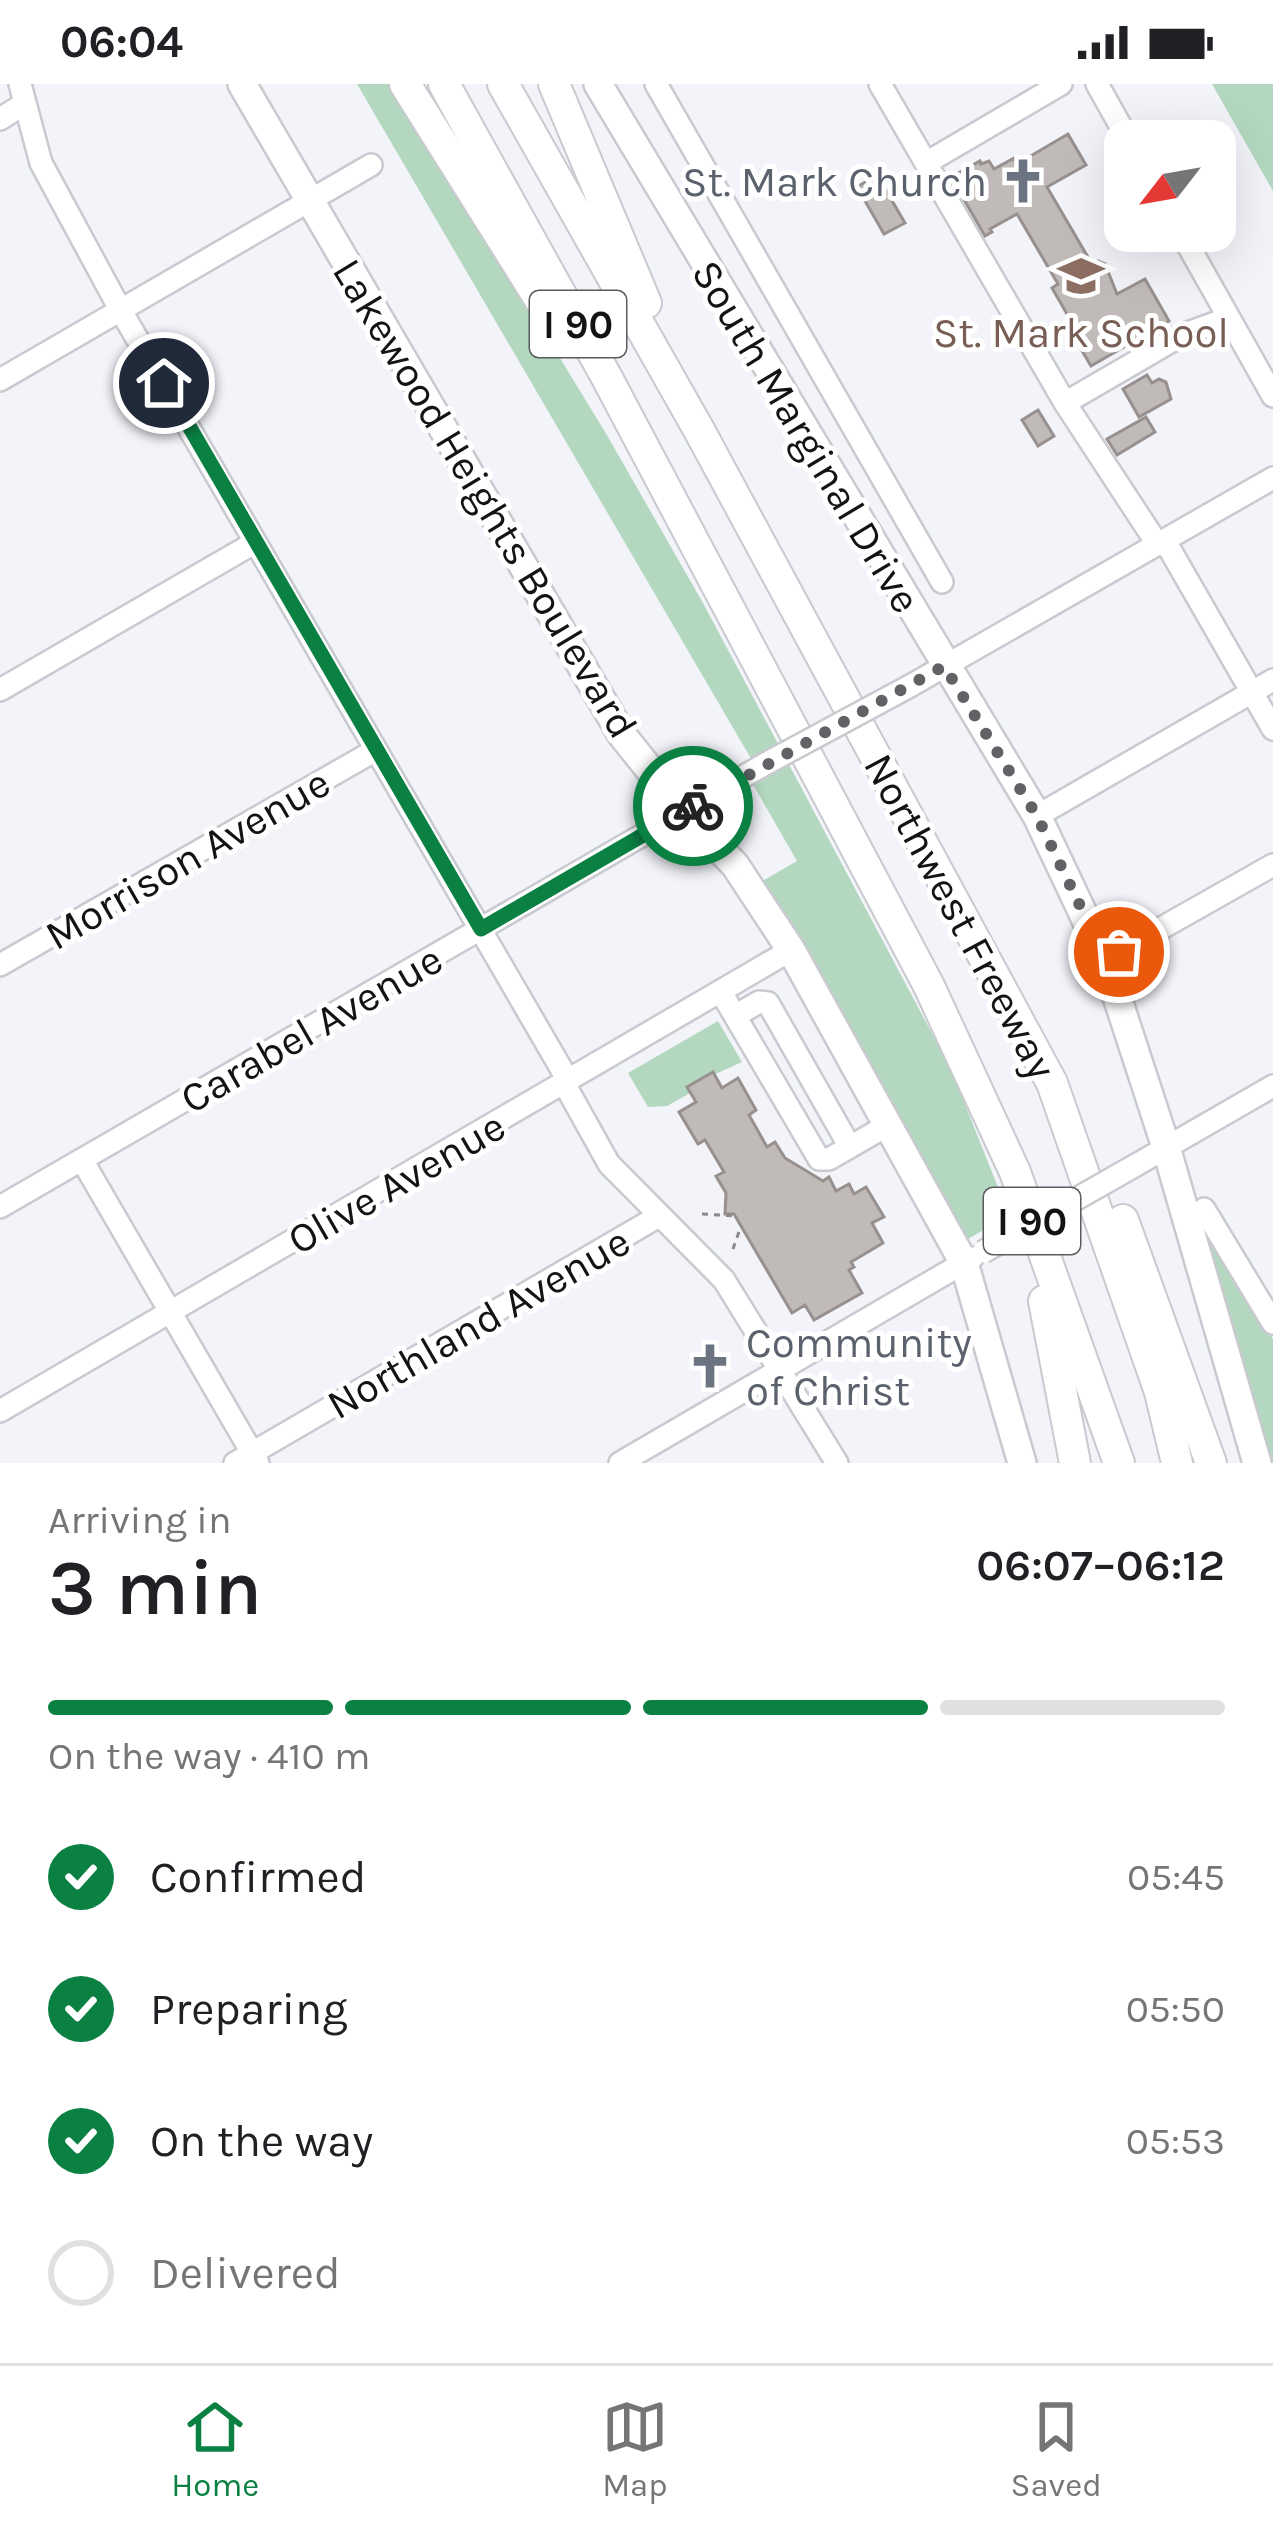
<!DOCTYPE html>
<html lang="en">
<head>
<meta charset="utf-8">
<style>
  body { margin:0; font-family:Karla,sans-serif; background:#f6f6f6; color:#202124; height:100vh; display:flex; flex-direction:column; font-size:45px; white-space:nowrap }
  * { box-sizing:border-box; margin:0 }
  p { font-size:39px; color:#757577 }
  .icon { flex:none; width:66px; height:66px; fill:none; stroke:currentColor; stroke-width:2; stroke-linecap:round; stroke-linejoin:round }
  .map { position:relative; height:1379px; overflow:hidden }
  .panel { display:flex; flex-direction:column; background:#fff; flex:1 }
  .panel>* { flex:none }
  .needle { width:78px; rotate:239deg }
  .tools { position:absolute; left:1104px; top:36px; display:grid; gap:24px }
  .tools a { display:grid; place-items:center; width:132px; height:132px; border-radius:24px; background:#fff; box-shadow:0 12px 48px #0002; font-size:60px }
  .pin { position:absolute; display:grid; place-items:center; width:102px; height:102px; color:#fff; margin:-51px; border:6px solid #fff; border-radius:50%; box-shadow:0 3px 12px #0007 }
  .courier { position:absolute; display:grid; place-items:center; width:120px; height:120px; margin:-60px; border:9px solid #0b8043; border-radius:50%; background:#fff; color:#222; box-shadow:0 3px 15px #0007 }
  .summary em { font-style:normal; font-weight:600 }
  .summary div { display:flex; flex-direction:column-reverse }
  .summary { display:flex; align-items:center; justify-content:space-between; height:204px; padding:0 48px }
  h1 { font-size:78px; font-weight:600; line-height:90px }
  .bar { display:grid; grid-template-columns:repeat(4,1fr); gap:18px 12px; align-content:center; height:144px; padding:0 48px }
  .bar i { height:15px; border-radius:9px; background:#e0e0e0 }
  .bar .on { background:#0b8043 }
  .bar p { grid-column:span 4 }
  ol { padding:0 48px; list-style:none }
  li { display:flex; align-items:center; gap:36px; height:132px }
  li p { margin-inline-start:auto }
  li .icon { padding:12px; border-radius:50%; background:#0b8043; color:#fff; stroke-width:4 }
  li:last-child { color:#757577 }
  li i { width:66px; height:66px; border:6px solid #e0e0e0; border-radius:50% }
  .status { display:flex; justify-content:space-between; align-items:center; height:84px; padding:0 60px; background:#fff; direction:ltr }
  .status svg { height:33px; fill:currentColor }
  .dock { display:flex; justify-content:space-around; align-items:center; height:168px; border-top:3px solid #e0e0e0; background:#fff; font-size:33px; color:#757577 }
  .dock a { display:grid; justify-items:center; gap:6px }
  .dock .on { color:#0b8043 }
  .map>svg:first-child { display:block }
  .green { fill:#b3d7bf }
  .building { fill:#c0bab8; stroke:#97908f; stroke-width:3 }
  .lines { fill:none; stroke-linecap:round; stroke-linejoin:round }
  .minor-casing { stroke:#c8cacf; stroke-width:26 }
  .major-casing { stroke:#c8cacf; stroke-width:32 }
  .highway-casing { stroke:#c8cacf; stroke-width:34 }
  .path { stroke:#87898d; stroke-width:3; stroke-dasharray:6 6; stroke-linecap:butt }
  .minor { stroke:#fff; stroke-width:21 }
  .major { stroke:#fff; stroke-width:27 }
  .highway { stroke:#fff; stroke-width:30 }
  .minor-bridge-casing { stroke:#c8cacf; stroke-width:26; stroke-linecap:butt }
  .minor-bridge { stroke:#fff; stroke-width:21 }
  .done { stroke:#606265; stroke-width:12; stroke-dasharray:0 21.6 }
  .route { stroke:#0b8043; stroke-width:15 }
  .labels { text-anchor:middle; stroke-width:10; stroke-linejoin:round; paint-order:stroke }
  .shield { fill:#fff; stroke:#595a5b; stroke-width:3 }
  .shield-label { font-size:39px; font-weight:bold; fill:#121315 }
  .worship-label { font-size:42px; fill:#5b616d; stroke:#fff; text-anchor:end }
  .education-label { font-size:42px; fill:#785e54; stroke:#fff }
  .street-label { font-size:42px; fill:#121315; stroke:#fff }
</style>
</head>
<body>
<div class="status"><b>06:04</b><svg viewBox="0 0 49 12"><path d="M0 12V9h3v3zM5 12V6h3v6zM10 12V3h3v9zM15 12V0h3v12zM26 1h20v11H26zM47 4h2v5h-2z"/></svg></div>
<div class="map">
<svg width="1273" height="1379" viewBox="0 0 1273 1379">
  <rect width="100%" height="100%" fill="#f2f4fa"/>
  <path class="green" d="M357 0H393L403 16 608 353 703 519 951 985 1009 1131 968 1155 759 799 797 777 751 697 760 690Z
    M1212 0H1273V107Z
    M718 937 742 978 687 1003 690 1009 667 1022 648 1023 628 989Z
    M1202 1137 1273 1255V1379L1201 1141Z"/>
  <path class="building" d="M1068 50 1086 81 1047 103 1092 180 1098 177 1105 180 1117 210 1145 195 1169 237 1091 282 1066 240 1071 237 1052 204 1058 200 1017 130 990 145 992 148 985 152 951 93 980 77 981 80 989 77 994 85 1014 74 1017 80Z
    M877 91 905 139 884 150 857 103Z
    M1147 291 1152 299 1159 295 1166 298 1171 315 1139 333 1123 305Z
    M1038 326 1054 352 1038 362 1022 336Z
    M1146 333 1155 348 1117 371 1107 355Z
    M713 988 722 1004 738 994 756 1026 749 1031 767 1063 775 1058 785 1074 823 1097 829 1093 836 1107 849 1100 854 1110 866 1103 884 1133 872 1139 883 1159 851 1178 854 1183 849 1186 862 1209 814 1236 805 1221 792 1229 734 1130H725L726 1109 716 1092 724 1088 705 1056 698 1060 679 1028 696 1018 687 1003Z"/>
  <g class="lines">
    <g class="minor-casing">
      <path id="minor" d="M20 0 41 79 121 227 569 998
        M656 0 942 498
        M880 0 1065 319 1182 251 1229 234
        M1097 0 1129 57
        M0 35 24 20
        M926 79 1061 0
        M1180 147 1273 312
        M0 296 371 81
        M1065 319 1158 461
        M1165 457 1273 645
        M910 602 1273 394
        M0 606 254 459
        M1037 732 1273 596
        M1105 876 1273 781
        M0 881 374 667
        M721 908 819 1075H829L888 1041
        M735 932 759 918 768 919 850 1063
        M565 1001 609 1080 724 1196 837 1379
        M82 1076 258 1379
        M1136 1081 1273 1002
        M0 1123 767 679
        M1204 1125 1273 1239
        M0 1327 791 866
        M235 1379 659 1132
        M620 1379 972 1174"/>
    </g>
    <g class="major-casing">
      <path id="major" d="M242 0 622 651 683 727 735 781 791 866 964 1179 1022 1379
        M598 0 1037 732 1105 876 1166 1063 1257 1379"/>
    </g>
    <g class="highway-casing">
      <path id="highway" d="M405 0 561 249
        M444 0 606 292 929 902 1015 1088 1119 1379
        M503 0 699 346 1052 999 1160 1308 1177 1379
        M554 0 646 219
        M1123 1136 1211 1379
        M1044 1217 1075 1379"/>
    </g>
    <path class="path" d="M702 1130 735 1132
      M733 1165 741 1142"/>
    <use href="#minor" class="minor"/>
    <use href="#major" class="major"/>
    <use href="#highway" class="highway"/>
    <g class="minor-bridge-casing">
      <path id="minor-bridge" d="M767 679 910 602
        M983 1168 1136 1081"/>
    </g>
    <use href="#minor-bridge" class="minor-bridge"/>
  </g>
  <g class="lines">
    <path class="done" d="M693 722 944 582 1037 732 1106 876 1119 868"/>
    <path class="route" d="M164 299 481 845 693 722"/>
  </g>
  <defs>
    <g id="church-bare" transform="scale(3.6)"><path d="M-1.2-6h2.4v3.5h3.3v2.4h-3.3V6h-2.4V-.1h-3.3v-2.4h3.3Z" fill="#6b7280" stroke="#fff" stroke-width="2.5" paint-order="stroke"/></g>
    <g id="school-bare" transform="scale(3.6)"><path d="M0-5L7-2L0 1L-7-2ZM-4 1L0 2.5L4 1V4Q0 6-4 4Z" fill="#8d6e63" stroke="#fff" stroke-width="2.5" paint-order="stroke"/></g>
  </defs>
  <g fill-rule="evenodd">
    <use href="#church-bare" x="1023" y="97"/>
    <use href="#school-bare" x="1081" y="192"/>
    <use href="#church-bare" x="710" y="1282"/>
  </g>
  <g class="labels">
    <g class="shield">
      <rect x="530" y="207" width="96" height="66" rx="9"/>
      <rect x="984" y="1104" width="96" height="66" rx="9"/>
    </g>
    <g class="shield-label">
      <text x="578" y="254">I 90</text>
      <text x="1032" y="1151">I 90</text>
    </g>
    <g class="worship-label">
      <text x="987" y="112">St. Mark Church</text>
      <text x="746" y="1273" text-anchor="start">Community<tspan x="746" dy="48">of Christ</tspan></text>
    </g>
    <g class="education-label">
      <text x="1081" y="263">St. Mark School</text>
    </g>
    <g class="street-label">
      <text transform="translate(807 352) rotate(59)" y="15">South Marginal Drive</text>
      <text transform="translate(486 414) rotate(59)" y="15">Lakewood Heights Boulevard</text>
      <text transform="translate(187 774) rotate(-30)" y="15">Morrison Avenue</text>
      <text transform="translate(961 832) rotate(62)" y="15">Northwest Freeway</text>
      <text transform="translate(311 944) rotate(-30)" y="15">Carabel Avenue</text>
      <text transform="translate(396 1098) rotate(-30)" y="15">Olive Avenue</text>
      <text transform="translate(478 1238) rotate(-30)" y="15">Northland Avenue</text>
    </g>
  </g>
</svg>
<div class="tools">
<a><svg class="needle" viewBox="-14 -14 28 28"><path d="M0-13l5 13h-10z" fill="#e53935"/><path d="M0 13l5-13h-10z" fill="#757577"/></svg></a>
</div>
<div class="pin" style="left:1119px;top:868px;background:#ea580c"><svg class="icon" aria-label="bag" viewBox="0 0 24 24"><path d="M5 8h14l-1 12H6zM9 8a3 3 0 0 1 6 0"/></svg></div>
<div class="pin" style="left:164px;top:299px;background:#1f2937"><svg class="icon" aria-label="home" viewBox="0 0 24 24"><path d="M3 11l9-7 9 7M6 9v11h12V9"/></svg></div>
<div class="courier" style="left:693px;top:722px"><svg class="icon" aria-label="bike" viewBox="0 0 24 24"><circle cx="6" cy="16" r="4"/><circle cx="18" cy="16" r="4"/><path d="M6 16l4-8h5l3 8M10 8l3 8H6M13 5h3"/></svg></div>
</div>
<section class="panel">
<div class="summary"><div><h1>3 min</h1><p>Arriving in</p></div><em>06:07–06:12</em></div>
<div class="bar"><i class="on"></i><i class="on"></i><i class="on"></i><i></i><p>On the way · 410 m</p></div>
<ol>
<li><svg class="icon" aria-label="check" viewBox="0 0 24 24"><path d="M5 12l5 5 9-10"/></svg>Confirmed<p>05:45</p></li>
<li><svg class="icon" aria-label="check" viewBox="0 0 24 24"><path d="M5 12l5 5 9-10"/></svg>Preparing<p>05:50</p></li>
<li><svg class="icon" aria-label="check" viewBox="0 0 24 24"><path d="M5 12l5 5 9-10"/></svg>On the way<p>05:53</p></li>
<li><i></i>Delivered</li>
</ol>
</section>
<nav class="dock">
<a class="on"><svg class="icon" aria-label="home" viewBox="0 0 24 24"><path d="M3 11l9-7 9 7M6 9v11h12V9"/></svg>Home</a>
<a><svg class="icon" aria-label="map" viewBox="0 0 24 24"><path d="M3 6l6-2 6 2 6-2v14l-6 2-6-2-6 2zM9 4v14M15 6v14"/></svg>Map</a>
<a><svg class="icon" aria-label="saved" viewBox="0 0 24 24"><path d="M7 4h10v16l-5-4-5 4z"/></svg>Saved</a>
</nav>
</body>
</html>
